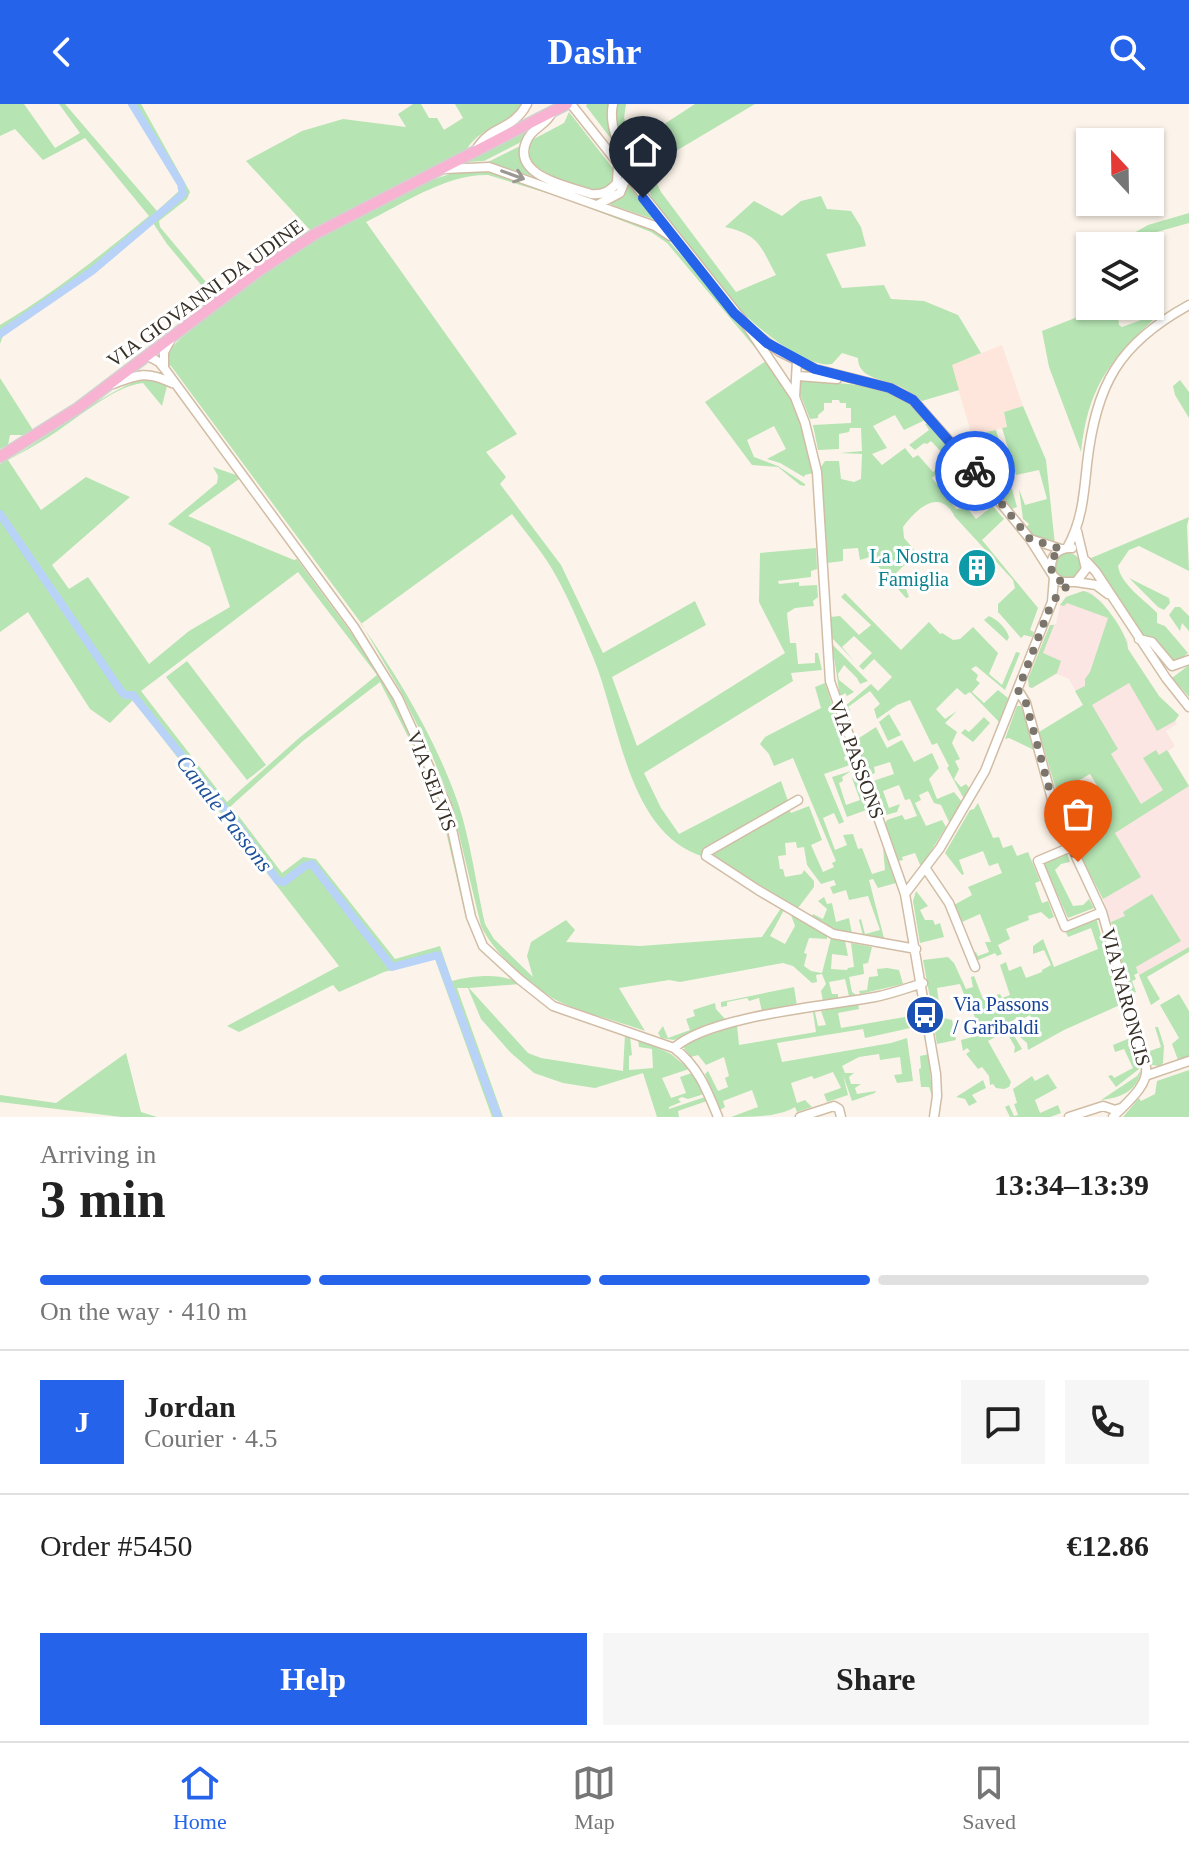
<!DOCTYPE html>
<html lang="en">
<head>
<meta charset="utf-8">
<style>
  body { margin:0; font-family:Georgia,serif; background:#f6f6f6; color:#222; height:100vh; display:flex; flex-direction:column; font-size:30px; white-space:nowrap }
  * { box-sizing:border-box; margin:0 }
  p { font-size:26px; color:#767676 }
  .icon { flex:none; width:44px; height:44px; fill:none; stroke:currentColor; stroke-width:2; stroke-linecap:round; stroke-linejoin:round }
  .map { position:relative; height:1013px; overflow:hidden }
  .drawer { display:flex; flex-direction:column; background:#fff; flex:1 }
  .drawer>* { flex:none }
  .needle { width:52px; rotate:338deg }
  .controls { position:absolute; left:1076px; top:24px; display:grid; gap:16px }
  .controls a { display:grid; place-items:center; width:88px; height:88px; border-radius:0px; background:#fff; box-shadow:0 2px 6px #0004; font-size:40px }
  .pin { position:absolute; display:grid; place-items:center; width:68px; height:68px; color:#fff; margin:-82px -34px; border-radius:50% 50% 50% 0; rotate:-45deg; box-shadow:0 0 8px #0007 }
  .pin .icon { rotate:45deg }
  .courier { position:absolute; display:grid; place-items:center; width:80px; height:80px; margin:-40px; border:6px solid #2563eb; border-radius:50%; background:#fff; color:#222; box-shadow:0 2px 10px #0007 }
  .summary em { font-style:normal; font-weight:700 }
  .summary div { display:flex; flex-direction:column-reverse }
  .summary { display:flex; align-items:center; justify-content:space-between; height:136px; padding:0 40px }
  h1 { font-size:52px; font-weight:700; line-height:60px }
  .bar { display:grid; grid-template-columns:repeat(4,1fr); gap:12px 8px; align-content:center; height:96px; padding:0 40px }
  .bar i { height:10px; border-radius:6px; background:#e0e0e0 }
  .bar .selected { background:#2563eb }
  .bar p { grid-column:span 4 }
  .line { display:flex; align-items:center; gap:20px; padding:0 40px; border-top:2px solid #e0e0e0 }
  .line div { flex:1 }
  .round { display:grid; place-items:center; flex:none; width:84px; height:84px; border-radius:0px; background:#f6f6f6 }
  .cta { display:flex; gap:16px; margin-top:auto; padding:16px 40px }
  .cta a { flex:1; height:92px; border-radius:0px; background:#2563eb; color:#fff; font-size:32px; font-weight:700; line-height:92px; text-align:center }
  .cta a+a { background:#f6f6f6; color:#222 }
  header { display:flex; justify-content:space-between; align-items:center; height:104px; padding:0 40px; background:#2563eb; color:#fff; font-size:36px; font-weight:700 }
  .dock { display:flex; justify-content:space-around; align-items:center; height:112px; border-top:2px solid #e0e0e0; background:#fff; font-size:22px; color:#767676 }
  .dock a { display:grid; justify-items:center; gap:4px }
  .dock .selected { color:#2563eb }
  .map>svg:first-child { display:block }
  .industrial { fill:#fee6dc }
  .education { fill:#fce6e4 }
  .green { fill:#b6e4b3; fill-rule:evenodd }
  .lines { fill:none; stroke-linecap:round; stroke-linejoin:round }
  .canal { stroke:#b9d2f8; stroke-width:8 }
  .minor-casing { stroke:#d1bda5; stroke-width:11 }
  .major-casing { stroke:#d3d1cf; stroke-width:13 }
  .minor { stroke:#fff; stroke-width:8 }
  .major { stroke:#f8b3d2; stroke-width:10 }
  .oneway { stroke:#9b9892 }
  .done { stroke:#7c756b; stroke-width:8; stroke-dasharray:0 14.4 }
  .route { stroke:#2563eb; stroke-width:10 }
  .labels { text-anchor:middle; stroke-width:6; stroke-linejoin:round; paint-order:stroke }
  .street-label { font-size:20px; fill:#373026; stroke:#fff }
  .culture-label { font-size:20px; fill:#0d838f; stroke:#fff; text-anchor:end }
  .transit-label { font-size:20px; fill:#164399; stroke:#fff; text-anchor:start }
  .water-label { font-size:22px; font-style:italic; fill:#20529a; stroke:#fff }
</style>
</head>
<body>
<header><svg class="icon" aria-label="back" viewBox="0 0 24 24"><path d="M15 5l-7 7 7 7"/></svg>Dashr<svg class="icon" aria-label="search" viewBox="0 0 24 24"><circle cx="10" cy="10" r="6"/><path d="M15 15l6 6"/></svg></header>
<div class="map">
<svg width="1189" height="1013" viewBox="0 0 1189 1013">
  <rect width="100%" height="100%" fill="#fcf4ea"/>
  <path class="industrial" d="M1002 241 1023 302 1004 308 1007 323 972 332 951 261Z"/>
  <path class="education" d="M1084 487 1090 488 1102 498 1128 537V545L1177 620 1166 627 1175 642 1168 647 1189 682V843L1139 871 1118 815 1111 818 1103 795 1080 751 1146 709 1081 602 1083 601 1069 575 1057 570 1032 584 1029 583 1028 575 1050 521 1056 520 1060 501 1066 493Z"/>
  <path class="green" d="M0 0H24L55 44 80 29 59 0H65L157 107 181 85 129 0H141L190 88 187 95 159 117 160 123 216 190 212 194 167 140 153 119 94 169 4 229 0 240V221C54 189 101 151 149 112L85 34 43 56 15 25 0 32Z
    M413 0H421L429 14H437L444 26 463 14 455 0H522C507 23 481 22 467 45L311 127 246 57 302 27 343 15 406 23 398 10Z
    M587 0H609L610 28 618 44 586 2Z
    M617 0H626L624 14 635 39 695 0H755L649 63 661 88 736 188 776 171C760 142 760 131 725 123L754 97 782 112 801 97 821 92 827 105 851 107 861 123 866 142 826 150 842 184 884 181 891 195 924 197 958 211 981 249 952 261 959 286 922 297C915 292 908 286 899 282 884 275 858 275 858 254L842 249 832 260C804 265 754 220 734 201L654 97 629 49 630 44 627 45C617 30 613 16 617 0Z
    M569 8 615 67 614 75 604 85C586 91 543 70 530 57V37L564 19Z
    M529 25 523 37 484 57 464 58Z
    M522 41 531 72 488 58Z
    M463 66H488L653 125 668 136C710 185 759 234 790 292 803 315 809 343 813 369L805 371 804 373 780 359 767 355 786 345 774 322 747 336 754 353 778 362 805 380V382L800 381 778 363 752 361 705 298 766 257 667 139 651 128 566 95 488 71C446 70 403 100 366 118L517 330 486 348 506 373 500 380 561 461 603 549 695 497 706 521 612 573 637 642 785 549 759 498 760 449 816 444 817 465 811 467V473L778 477 779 480 799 478V482L817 481 818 493 813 497 814 502 795 504 787 509 790 539H796L798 560 815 559V549H818L822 566 791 569 793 577 644 669 661 704 679 730 781 677 788 697 705 753C627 731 620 617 593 553 581 524 568 492 552 465 541 446 525 428 512 410L361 520C400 576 435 634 458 699 471 738 476 781 485 820L494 835 533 873 527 852 531 838 566 816 575 826 566 838 640 842 762 833 781 804 784 806 770 832 785 840 795 822 791 811 827 832V835L809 834 804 849 807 850 804 862 811 867 822 869 831 834 845 837 848 852 832 850 831 865 847 866 848 864 854 863 851 839 872 843 868 859 863 860 864 870 849 873 852 888 856 891 849 892 845 875 829 878 832 890H838V894L823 897 821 887 826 880 822 870 816 871 817 878 812 879 793 862 783 859 680 878 669 876 619 884 645 927C621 918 569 905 551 893 525 876 494 849 481 822L452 701 431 649 401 588 361 519 171 262 166 260 170 245 180 235 252 177 318 134 425 78Z
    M628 81 656 116 609 100 623 90Z
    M1189 109V119L1146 131 1126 142H1111L1148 121Z
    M1105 202H1117L1119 221 1122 223 1144 215 1153 216C1107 259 1088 285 1081 348L1049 263 1042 227Z
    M0 274 33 326 23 331H10L8 341 0 345Z
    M143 274 161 277 167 282 162 302 143 279C113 282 73 318 47 334 34 342 21 349 8 356L41 406 86 373 130 393 52 461 69 485 88 473 149 560 189 527 230 503 210 443 168 420 217 379 218 372 213 363 236 371 239 375 188 412 294 456 297 455 369 553 409 624 445 707 473 829 466 814 441 706 417 650 380 578 303 637 231 702 282 769 303 753 316 755 395 855 440 842 452 877C471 872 503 868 520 880L469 884 528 949 541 954 623 967 625 930 630 932 632 951 629 952V966L653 964 652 945 639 943 638 935 671 950 689 965 662 974 671 994 686 989 680 973 692 969 704 990 688 995 682 993 678 995 681 998 669 1003V1005L705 993 707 997 678 1007 679 1013H657L643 969 595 984 563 979 534 969 510 948 481 915 468 884H457L503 1013H492L435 855 384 868 339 888 333 881 239 928 227 922 339 862 133 596 110 619 90 605 28 508 0 528V360C49 334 91 295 143 274ZM298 468 377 571 299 634 227 698 141 587Z
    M806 275C856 284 884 274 925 313L923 317 904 326 895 311 873 322 887 344 872 350 882 361 905 344 913 354 918 351 933 368 941 363 942 365 932 374 956 405 967 404 976 415 989 405 976 390 967 397 969 390 977 384 1004 415 982 436 1038 504 1030 526 1034 528 1032 533 1024 531 1021 534 998 508V500L1015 484 1013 476 955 413C940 383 917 404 903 423L904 434 917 449 896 469 903 477 909 493 906 494 870 453 860 456 858 444 843 445V457L827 459 821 363 825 357H839L841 375 854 378 861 375 862 350 840 349 862 347 861 324H850L849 328 839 330V345L818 346 813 321 851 319V304H846V299H840L839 296H832V299H824V306L818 311V314L810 315 798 285 799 279Z
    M1180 276 1189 288V314L1175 291 1173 282Z
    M1023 302 1046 356 1055 441 1034 432 1026 424 1029 420 1023 415 1019 385 1025 401 1047 395 1039 366 1016 371 1002 324 1007 323 1004 308Z
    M928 319 955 349 949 359 945 360 948 355 931 337 927 340 924 339 915 346 909 341 929 326 925 320Z
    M996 326 1017 403 1012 405 993 382 998 381 999 386 1008 383 994 333 984 335 982 329Z
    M1189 413 1187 422 1189 467 1139 442 1129 446 1118 462C1121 481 1144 495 1157 509V519L1165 522 1188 549 1183 553 1184 555 1172 559 1154 536 1142 531 1091 454Z
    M1055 462a13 13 0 1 1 26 0a13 13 0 1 1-26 0Z
    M1129 474 1169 494 1170 499 1164 506 1158 503Z
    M1083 487C1100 489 1128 530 1128 545L1159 592 1179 611 1175 617 1157 627 1129 579 1092 601 1118 645 1111 650 1141 700 1163 686 1143 654 1156 646 1159 651 1167 646 1189 682 1115 729 1141 773 1103 795 1080 751 1088 745 1083 738 1077 742 1059 698 1061 695H1066L1090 736 1104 727 1089 703 1104 693 1090 670 1057 689 1039 628 1083 601 1075 587 1085 582V575L1090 568 1108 514 1067 499 1064 502 1060 501 1066 493Z
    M845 489 901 546 929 518 940 530 942 529 953 536 960 535 973 523 998 549 989 570 1002 581 1016 548 1020 549 1005 586 976 562 971 565 978 571 976 576 980 579 972 588 984 599 998 586 1008 594 999 618 970 588 965 591 957 584 936 605 945 615 957 607 945 619 957 628 952 639 960 655 955 657 959 665 954 675 961 683 966 680 970 685 964 695 947 664 949 662 937 639 932 641 910 596 897 601 877 615 874 605 880 600 870 587 848 603 850 606 846 610 844 603 871 580 878 587 892 573 874 555 863 566 859 562 872 549 854 532 842 543 855 558 831 533 830 513 840 512 859 531 871 521 841 493Z
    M1175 503H1180L1189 512V527L1182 519 1180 527 1169 511Z
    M989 512C997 515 1007 525 1009 533L1007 537 984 516Z
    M1050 521H1054L1043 549 1061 557 1057 569 1032 584 1029 583 1028 575Z
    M832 540 868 577 860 580 857 574 844 561 838 570 839 576 854 588 847 592 845 589 840 593Z
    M187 557 266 661 247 676 166 573Z
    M1189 561V593L1172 574Z
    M825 579 849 651 844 653 845 657 848 656 850 661 824 670 844 718 839 720 834 709 823 714 835 746 847 741 843 731 853 730 858 745 862 744 872 770 885 766 883 744 896 779 878 784 873 775 869 776 885 838 863 832 859 816 861 815 865 830 880 826 868 792 849 796 846 786 833 790 830 783 836 781 834 776 821 780 807 761 804 743 797 744 796 738 785 739 786 751 778 752 780 765H783L785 773 802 770 804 766 814 777V783L798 804 710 751 789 705 791 709 809 702 822 736 811 741 823 768 834 763 832 759 836 757 793 654 774 662 769 650 760 640 765 633 821 604 815 583Z
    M1017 602H1021L1036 647 1009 634 1005 635Z
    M889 610 901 631 888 637 879 618Z
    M984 613 990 619 973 638 961 629 965 625 969 628Z
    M876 623 887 644 902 636 914 658 932 649 939 664 929 675 937 695 954 688 962 698 949 718 941 701 934 699 928 687 919 691 921 696 915 699 926 722 942 716 946 723 921 763 915 749 902 753 903 756 899 757 885 720 887 716 902 711 905 716 917 712 910 695 905 696 899 681 883 687 889 704 900 700 897 708 882 712 870 678 894 670 890 658 874 663 875 669 868 672 856 636Z
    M851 667 842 673 843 677 839 679 846 701 860 696 852 674 857 673 869 705 847 713 832 673Z
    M978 699 993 734 999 733 1003 744 1012 741 1017 752 1028 748 1040 777 1035 779 1042 799 1048 797 1054 813 1049 815 1041 808 1028 812 1029 816 1006 825 1010 835 998 841 1002 850 997 852 995 849 976 857 973 849 976 848 978 852 989 848 985 838H991L980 810 962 818 954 801 972 791 968 783 1002 769 998 759 989 762 983 747 959 756 964 770 962 771 945 749 970 706 974 705Z
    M1067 749 1070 758 1061 760 1055 766 1073 802 1083 801 1089 795 1094 804 1068 814 1044 760Z
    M916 787 928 802 920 806 925 816H933L935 821 940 819 944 833 920 839 913 797Z
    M1152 790 1181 837 1136 863 1138 869 1134 871 1136 875 1132 877 1136 888 1130 890 1111 818 1125 812 1123 808Z
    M824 793 827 800 832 799 836 818 849 814 852 830 836 827 812 812 813 810 823 815 827 805 818 797Z
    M1096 813 1120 901 1064 926 1028 946 1027 939 1020 933 1037 924 1030 911 1018 917 1017 914 1007 920 1022 945 1014 949 1015 943 1006 927 988 937 1011 978 1009 983 1004 985 996 984 993 980 990 981 989 972 982 963 978 965 966 950 970 947 967 944 963 947 961 936 984 930 982 925 979 926 972 905 955 906 968 901 960 880 937 884 939 899 944 902 932 905 923 856 948 853 954 859 966 885 973 883 971 873 974 872 983 895 1000 890 1002 894 1010 891 1000 861 1006 858 1009 867 1021 862 1026 874 1042 868V866L1051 861 1044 846 1033 850V842L1043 835 1054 863 1098 845 1091 824 1068 833 1065 826Z
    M1189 843V848L1147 873 1160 895 1151 901 1139 871Z
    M887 864 899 866 903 880 860 890 859 887 867 886 869 873 878 872 877 865Z
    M794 883 797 902 762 908 759 894 749 897 747 894 727 898V902L721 903V898Z
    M1179 890 1189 907V952L1178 956 1172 940 1179 934 1160 901Z
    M715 899 716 905 725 915 674 936 661 934 658 929 663 922 668 934 690 926 686 915 695 912 693 906Z
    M858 900 859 905 838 909 841 924 922 910 924 921 865 934 863 925 777 939 782 958 891 939 907 934 913 977 897 979 894 971 902 970 900 953 880 956 879 950 859 953 842 962 845 969H854L849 973 851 980H861L855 984 857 990 876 987 875 989 852 997 843 971 848 991 827 998 824 990 841 984 833 968 814 975 812 972 791 979 797 999 805 996 812 1003 797 1008 795 1003C779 1013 752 1013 731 1013L758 1003 752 986 723 997 725 1003 720 1006 705 970 708 967 718 987 728 983 725 974 729 972 724 953 706 961 698 951 691 953 684 944V940L737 921 739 941 816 928 813 908H815L818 922 826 921 821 907Z
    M944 914 952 916 956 936 937 940 933 916Z
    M1155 923H1158L1164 942 1163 959 1160 962 1151 961 1146 944 1150 947 1161 943Z
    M1130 934 1139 965 1116 983 1108 972 1112 971 1114 974 1133 964 1124 945 1115 948 1113 941Z
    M126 949 141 1008 157 1013H121L0 998V991L56 999Z
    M929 950 932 992 929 983H921L919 965 921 964 920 952Z
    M1141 966C1138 987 1120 994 1101 996L1137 972Z
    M1189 966V1013H1123L1139 994 1141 997 1155 990 1157 977Z
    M1048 970 1057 984 1035 996 1040 1009 1058 1001 1061 1009 1050 1013H1010L1005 1003 1009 1001 1014 1012 1018 1011 1014 1000 1017 999 1013 985 1032 972 1035 977Z
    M983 976 986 984 972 991 977 998 969 1002 965 995 956 993Z"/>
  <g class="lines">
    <path class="canal" d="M0 230 92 167 183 90 181 80 132 0
      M0 410 121 587 125 591H133L239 723 278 777 284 778 305 762 312 760 392 863 438 851 498 1013"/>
    <g class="minor-casing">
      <path id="minor" d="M571 0 747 222 795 293 805 319 817 368 830 577 905 790 936 970 937 992 934 1013
        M613 0C607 26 626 55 637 78
        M552 8C547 21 533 23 527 36 510 72 568 82 591 90 603 91 609 88 617 79L618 61
        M476 46C491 20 512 28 527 0
        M445 65 489 63 655 122 670 132
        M597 101 620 89 627 72
        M756 230 780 248 815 265 890 284 913 296 960 349 1030 435 1054 473 1061 478H1076L1086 465 1077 427
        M148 252 159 258 164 264 354 523 398 594 447 702 471 813 483 842 519 875 553 902 674 944C698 962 707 986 718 1013
        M164 264V248L171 235
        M798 272 837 275
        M113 280C139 270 147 267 172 279
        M795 293 797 257
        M1030 435 1061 445
        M1067 444C1082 418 1084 390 1087 360 1096 281 1118 240 1189 201
        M1086 457 1096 468 1166 574 1189 603
        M1051 467C1050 453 1057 443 1072 444
        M1076 478 1096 481 1108 490
        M1139 535 1152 538 1172 562 1189 556
        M1018 586 1026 599 1056 710 1102 808 1146 963C1149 982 1125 1000 1113 1013
        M798 696 707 748 706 752 758 786 833 830 916 845
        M1071 743 1038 757 1065 823 1102 808
        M926 765 949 799 975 863
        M905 790 940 744 985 667 1052 498 1054 473
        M674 944C709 912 826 902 875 893 891 890 907 884 923 879
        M1148 971 1189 957
        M800 1013 834 1002 839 1005 841 1013
        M1069 1013 1103 1002 1115 1006 1121 1004"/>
    </g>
    <g class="major-casing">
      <path id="major" d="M0 353 78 304 260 166 315 130 567 0"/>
    </g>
    <use href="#minor" class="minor"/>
    <use href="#major" class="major"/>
  </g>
  <defs><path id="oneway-shaft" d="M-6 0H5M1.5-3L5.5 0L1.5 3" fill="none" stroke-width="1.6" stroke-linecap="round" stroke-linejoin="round" transform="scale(2)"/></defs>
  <use class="oneway" href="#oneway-shaft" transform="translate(513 71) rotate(20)"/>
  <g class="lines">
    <path class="done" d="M975 367 1030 435 1061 445C1045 457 1049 476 1069 480L1052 498 1018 586 1026 599 1056 710 1078 758"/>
    <path class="route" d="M643 94 734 209 767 239 815 265 890 284 913 296 975 367"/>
  </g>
  <defs>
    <g id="building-disc" transform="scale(2)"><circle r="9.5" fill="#0f9aa8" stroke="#fff"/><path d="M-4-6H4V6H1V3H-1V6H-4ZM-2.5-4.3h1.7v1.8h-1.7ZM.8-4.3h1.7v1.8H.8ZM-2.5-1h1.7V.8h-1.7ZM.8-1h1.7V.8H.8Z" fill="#fff"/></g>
    <g id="bus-disc" transform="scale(2)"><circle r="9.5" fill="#1a4fb4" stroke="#fff"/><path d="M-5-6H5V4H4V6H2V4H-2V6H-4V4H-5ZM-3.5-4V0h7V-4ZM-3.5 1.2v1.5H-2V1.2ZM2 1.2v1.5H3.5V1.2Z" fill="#fff"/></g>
  </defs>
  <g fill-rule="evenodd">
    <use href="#building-disc" x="977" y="464"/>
    <use href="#bus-disc" x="925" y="911"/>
  </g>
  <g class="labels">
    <g class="street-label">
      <text transform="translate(205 189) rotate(-36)" y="7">VIA GIOVANNI DA UDINE</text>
      <text transform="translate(857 655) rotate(70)" y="7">VIA PASSONS</text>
      <text transform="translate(432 677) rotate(69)" y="7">VIA SELVIS</text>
      <text transform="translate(1126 893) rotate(75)" y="7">VIA NARONCIS</text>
    </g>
    <g class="culture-label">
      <text x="949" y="459">La Nostra<tspan x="949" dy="23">Famiglia</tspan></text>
    </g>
    <g class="transit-label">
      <text x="953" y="907">Via Passons<tspan x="953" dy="23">/ Garibaldi</tspan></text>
    </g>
    <g class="water-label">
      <text transform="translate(225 709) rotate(52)" y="8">Canale Passons</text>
    </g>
  </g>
</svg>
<div class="controls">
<a><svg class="needle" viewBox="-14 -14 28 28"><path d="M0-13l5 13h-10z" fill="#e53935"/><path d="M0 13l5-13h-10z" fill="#767676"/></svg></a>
<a><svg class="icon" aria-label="layers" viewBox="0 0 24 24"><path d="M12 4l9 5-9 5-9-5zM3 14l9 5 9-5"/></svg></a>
</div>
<div class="pin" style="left:1078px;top:758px;background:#ea580c"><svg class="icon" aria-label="bag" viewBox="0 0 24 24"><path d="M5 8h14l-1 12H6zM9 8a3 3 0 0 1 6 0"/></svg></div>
<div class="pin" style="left:643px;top:94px;background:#1f2937"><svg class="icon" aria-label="home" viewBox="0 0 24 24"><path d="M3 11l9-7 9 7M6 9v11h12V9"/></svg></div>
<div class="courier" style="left:975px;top:367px"><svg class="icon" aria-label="bike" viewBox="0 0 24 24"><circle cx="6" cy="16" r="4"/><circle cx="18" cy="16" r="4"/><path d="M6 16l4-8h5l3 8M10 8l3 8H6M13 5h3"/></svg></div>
</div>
<section class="drawer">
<div class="summary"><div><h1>3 min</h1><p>Arriving in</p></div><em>13:34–13:39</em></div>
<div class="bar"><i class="selected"></i><i class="selected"></i><i class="selected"></i><i></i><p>On the way · 410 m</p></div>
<div class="line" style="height:144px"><b class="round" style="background:#2563eb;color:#fff">J</b><div><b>Jordan</b><p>Courier · 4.5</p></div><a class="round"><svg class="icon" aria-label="chat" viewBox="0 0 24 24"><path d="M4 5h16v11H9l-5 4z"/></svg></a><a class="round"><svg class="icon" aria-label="phone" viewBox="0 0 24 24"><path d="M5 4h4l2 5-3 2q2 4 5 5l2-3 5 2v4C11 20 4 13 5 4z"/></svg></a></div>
<div class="line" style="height:104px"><div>Order #5450</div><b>€12.86</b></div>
<div class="cta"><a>Help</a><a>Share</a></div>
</section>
<nav class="dock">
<a class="selected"><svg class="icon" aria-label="home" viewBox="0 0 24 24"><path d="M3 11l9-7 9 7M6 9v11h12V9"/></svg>Home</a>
<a><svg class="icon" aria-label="map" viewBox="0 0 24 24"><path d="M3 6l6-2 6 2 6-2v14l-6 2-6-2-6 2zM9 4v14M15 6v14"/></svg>Map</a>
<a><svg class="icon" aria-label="saved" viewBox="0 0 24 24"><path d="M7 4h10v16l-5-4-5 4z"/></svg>Saved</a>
</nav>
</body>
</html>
